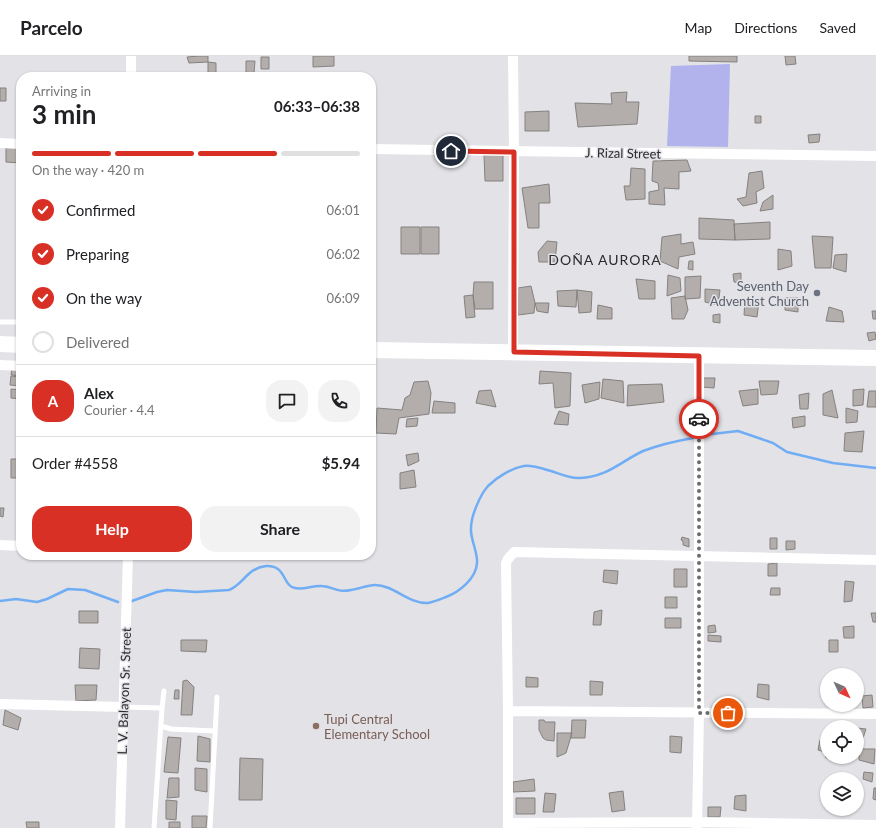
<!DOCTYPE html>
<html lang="en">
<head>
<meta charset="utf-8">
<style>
  body { margin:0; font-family:Lato,sans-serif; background:#f2f2f2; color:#202124; height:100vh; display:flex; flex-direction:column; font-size:15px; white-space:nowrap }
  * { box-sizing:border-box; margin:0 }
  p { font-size:13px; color:#757577 }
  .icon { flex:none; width:22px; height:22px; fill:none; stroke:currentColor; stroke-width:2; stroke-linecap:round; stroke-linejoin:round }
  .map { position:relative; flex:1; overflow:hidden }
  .sheet { position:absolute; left:16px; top:16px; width:360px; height:488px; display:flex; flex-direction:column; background:#fff; border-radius:16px; box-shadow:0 1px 3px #0004 }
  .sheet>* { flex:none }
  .needle { width:26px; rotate:134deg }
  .tools { position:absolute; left:820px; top:612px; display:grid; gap:8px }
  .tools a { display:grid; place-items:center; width:44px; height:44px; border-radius:50%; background:#fff; box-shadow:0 1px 3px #0004; font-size:20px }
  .pin { position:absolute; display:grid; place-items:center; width:34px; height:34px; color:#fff; margin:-17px; border:2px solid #fff; border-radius:50%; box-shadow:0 1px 4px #0007 }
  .courier { position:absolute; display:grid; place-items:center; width:40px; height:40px; margin:-20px; border:3px solid #d93025; border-radius:50%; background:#fff; color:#222; box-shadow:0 1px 5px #0007 }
  .headline em { font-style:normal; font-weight:700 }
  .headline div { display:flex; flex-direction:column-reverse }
  .headline { display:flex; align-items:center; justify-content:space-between; height:68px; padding:0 16px }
  h1 { font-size:26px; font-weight:700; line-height:30px }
  .bar { display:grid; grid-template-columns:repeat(4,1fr); gap:6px 4px; align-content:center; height:48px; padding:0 16px }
  .bar i { height:5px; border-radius:3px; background:#e0e0e0 }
  .bar .active { background:#d93025 }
  .bar p { grid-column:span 4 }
  .line { display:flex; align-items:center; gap:10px; padding:0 16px; border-top:1px solid #e0e0e0 }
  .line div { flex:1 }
  .round { display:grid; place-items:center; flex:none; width:42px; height:42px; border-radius:16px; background:#f2f2f2 }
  ol { padding:0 16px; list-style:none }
  li { display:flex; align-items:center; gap:12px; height:44px }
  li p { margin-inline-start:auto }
  li .icon { padding:4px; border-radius:50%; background:#d93025; color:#fff; stroke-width:4 }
  li:last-child { color:#757577 }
  li i { width:22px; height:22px; border:2px solid #e0e0e0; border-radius:50% }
  .action { display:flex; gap:8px; margin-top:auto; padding:8px 16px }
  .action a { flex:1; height:46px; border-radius:16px; background:#d93025; color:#fff; font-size:16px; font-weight:700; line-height:46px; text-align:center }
  .action a+a { background:#f2f2f2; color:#202124 }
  header { display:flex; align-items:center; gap:24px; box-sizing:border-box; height:56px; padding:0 20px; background:#fff; border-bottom:1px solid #e0e0e0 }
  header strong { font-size:19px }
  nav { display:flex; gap:22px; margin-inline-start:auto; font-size:14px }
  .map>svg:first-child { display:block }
  .green { fill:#b2b3ed }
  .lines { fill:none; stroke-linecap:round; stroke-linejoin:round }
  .stream { stroke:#71adf4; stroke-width:2.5 }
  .building { fill:#b3aeac; stroke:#85817f }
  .service { stroke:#fff; stroke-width:5 }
  .minor { stroke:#fff; stroke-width:10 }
  .trunk { stroke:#fff; stroke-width:16 }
  .done { stroke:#6c6c6f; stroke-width:4; stroke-dasharray:0 7.2 }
  .route { stroke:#d93025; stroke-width:5 }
  .worship-dot { fill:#6b7280; stroke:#e2e2e7; stroke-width:1.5 }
  .education-dot { fill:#8d6e63; stroke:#e2e2e7; stroke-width:1.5 }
  .labels { text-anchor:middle; stroke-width:3; stroke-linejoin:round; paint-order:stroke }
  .street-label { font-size:13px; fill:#2c2c2e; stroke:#e2e2e7 }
  .worship-label { font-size:13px; fill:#5b616d; stroke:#e2e2e7; text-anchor:end }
  .education-label { font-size:13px; fill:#785e54; stroke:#e2e2e7; text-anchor:start }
  .neighbourhood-label { font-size:14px; letter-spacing:1px; fill:#2c2c2e; stroke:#e2e2e7 }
</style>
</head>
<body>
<header>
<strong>Parcelo</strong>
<nav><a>Map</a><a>Directions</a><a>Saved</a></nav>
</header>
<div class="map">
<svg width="876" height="772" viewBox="0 0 876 772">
  <rect width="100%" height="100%" fill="#e2e2e7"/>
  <path class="green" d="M730 8 728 91 667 90 671 10Z"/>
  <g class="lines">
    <path class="stream" d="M704 379 738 375 773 387 787 396 833 407 876 412
      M0 545 16 543 37 546 47 543 68 533 85 534 118 546
      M132 545 157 536 167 534 196 536 229 534C244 528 247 512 266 510 287 509 282 530 295 532 304 534 313 529 322 530 334 531 337 537 351 534 359 533 367 529 375 529 394 529 408 548 428 547 434 546 441 543 446 541 459 536 476 523 477 507 478 496 470 483 471 472 471 460 480 439 488 430 497 421 512 412 524 410 532 409 544 413 551 415 560 418 571 423 580 422 607 421 620 406 643 395 659 389 676 385 693 382"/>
  </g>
  <path class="building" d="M199 0H208V6L189 7 187 1Z
    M313 0H334V10L313 11Z
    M689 0H737V6L689 5Z
    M785 0H795L796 8 786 9Z
    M261 1H269V13H261Z
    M246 5H255L254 17H246Z
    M208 6 216 7V18H208Z
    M0 32H6V45H0Z
    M627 36 626 46H639L637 68 578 71 575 47 612 48 611 37Z
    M549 55V75H525V56Z
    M755 60H761V67H755Z
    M820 78 819 86 809 87 808 79Z
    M6 91H21V107L6 106Z
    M503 98V125H485L484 99Z
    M687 104 691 115 679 116V133L664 132 665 149 649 148V136L659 134 658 127 652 125 653 105Z
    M631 112 645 113V143L626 144 624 130H630Z
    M762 115 764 132 756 136 757 147 743 150 737 143 746 141 749 117Z
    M549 128 550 147H539V172H528L522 132Z
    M773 139V153L760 155 763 146Z
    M699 162 734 164 735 184 699 183Z
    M770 166V183L735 184 734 168Z
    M401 171H420V198H401Z
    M421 171H439V198H421Z
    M681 178V188L693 186 695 198 679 201 678 213 660 205 662 181Z
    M812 180 833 181 831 212H815Z
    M547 185 557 186 555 206H539L538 196Z
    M778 193 791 195 792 210 778 214Z
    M847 198 846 216 833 212 835 199Z
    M689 205H693V214L688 213Z
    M741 217V227L734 226 733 218Z
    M668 219 680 222 681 235 667 240Z
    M701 220 700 242 685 243V221Z
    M636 223 655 225V243H639Z
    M474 226H493V253H475L473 239Z
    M531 230 535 247 534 257 518 259V232Z
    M705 233 720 234 718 249 705 246Z
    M577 234 576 251 558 250 557 235Z
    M577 234 592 236 591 256 579 257Z
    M473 239 475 261 466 262 464 240Z
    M685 240 688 254 684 263H672L671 242Z
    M785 242H798V256L785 254Z
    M745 244 759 245 757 261 744 259Z
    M535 247H549L548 257 537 255Z
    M598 249 612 252V263H597Z
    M829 251 842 255 844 266 826 265Z
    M872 255H876V263H873Z
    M720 258V267L713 266V259Z
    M875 276 876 283 869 285 867 277Z
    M12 311H21V320L11 319Z
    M540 315 571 317 570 350 555 352 553 327 539 328Z
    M11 320 21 321V330L10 329Z
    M702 322H715L714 332 701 331Z
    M603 323 623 325 624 347 601 342Z
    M428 325 431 337 429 358 399 362 396 378 376 377 377 352 402 354 405 342 410 339 414 326Z
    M759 325H779L777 338 761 339Z
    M600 326 599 343 585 347 582 329Z
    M662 328 664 346 627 350 628 329Z
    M11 333 21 334V343L11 342Z
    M758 333V348L743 350 739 335Z
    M864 333 863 349 853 350V334Z
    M491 334 496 351 476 347 479 335Z
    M832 334 838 362 823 359V338Z
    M869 335H876V351H867Z
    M809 337 808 353H800L799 339Z
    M434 345 455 347V357H432Z
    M846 352 858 355 857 366 846 367Z
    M559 355 569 358 568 369 554 368Z
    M805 360V370L793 372 792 362Z
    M418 362 417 370 406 371 407 363Z
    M864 375 862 396 844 395 845 377Z
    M418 397 419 405 408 410 406 399Z
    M11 403H21V422H11Z
    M414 414 416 431 400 433V417Z
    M0 452H4L3 461 0 460Z
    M682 481 689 483V491L683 489V485L681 484Z
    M770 482H777V493H770Z
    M786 485H795V493L786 494Z
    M777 507V520H768V508Z
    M674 513H687V531H674Z
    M604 514 618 515 617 528 603 526Z
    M845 525 854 526 852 545 844 546Z
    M771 532H780V539H770Z
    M665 541H677V552H665Z
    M602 554 601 569H593L594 556Z
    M79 555H98V567H79Z
    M871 557H876V566H873Z
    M665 562H681V572H665Z
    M715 569 716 576 708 577V570Z
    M854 570V582H844L843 571Z
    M708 579 721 580V586L708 585Z
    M181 584H207L206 596 181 595Z
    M829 584H838V596H829Z
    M80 592 100 593 99 613 79 612Z
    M526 621 538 622V631H526Z
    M187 624 194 631 192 659H181L183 625Z
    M590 625 603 626 602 639H590Z
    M758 628 769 629V644L757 641Z
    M75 629H97L96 644 76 645Z
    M175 634H179V643H174Z
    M872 639 873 651 863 652 862 640Z
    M5 654 21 662 18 674 3 669Z
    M539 664H544L545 666H555L554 685 546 684 543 682 539 674Z
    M572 664H586L585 682H571Z
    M857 672 866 673 863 682 857 681Z
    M557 677H572L566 697 557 701Z
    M198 680 210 683V706L197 705Z
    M670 680 682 681 681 697 670 696Z
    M825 680H827V701H834L826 702 825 696 818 694 820 684H825Z
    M168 681 181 682 178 717 164 716Z
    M859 693H875L874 708 859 704Z
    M240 702 263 703 262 744H239Z
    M195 712 207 713V736L195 734Z
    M864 716 873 717 872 726 863 723Z
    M169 722H179V741L167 742Z
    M534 723 535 735 513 736V726Z
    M874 732H876V744L873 743Z
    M623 735 625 754 612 756 609 737Z
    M545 737 556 738 554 756H543Z
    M746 739V755L734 753 735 740Z
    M516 742H535V758H516Z
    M166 744 177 745 176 764 166 763Z
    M708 751H721L720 761H708Z
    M192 760H207L206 772H192Z
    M26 766H39V772H27Z
    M169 766H180V772H169Z"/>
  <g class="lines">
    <path class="service" d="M0 266H21
      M123 651 162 652 154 772
      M162 652 164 635
      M161 670 171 673 215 675
      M210 772 217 641"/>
    <path class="minor" d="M513 0 514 96 513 296
      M131 21V0
      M0 87 21 88
      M371 93 876 100
      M0 309 21 310
      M0 489 21 490
      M0 648 123 651
      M508 655 876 658
      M508 767 697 766 876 769
      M120 772 128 499
      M508 772V655L506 507 508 503 514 496 876 504
      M697 772 699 657V300"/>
    <path class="trunk" d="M0 288 21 289
      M371 294 876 302"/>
  </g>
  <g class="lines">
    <path class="done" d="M699 363V657H728"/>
    <path class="route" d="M451 95 514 96V296L699 300V363"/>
  </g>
  <circle class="worship-dot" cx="817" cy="237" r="4"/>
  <circle class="education-dot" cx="316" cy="670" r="4"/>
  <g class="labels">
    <g class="street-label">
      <text transform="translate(623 97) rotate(1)" y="5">J. Rizal Street</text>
      <text transform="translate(124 635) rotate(-88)" y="5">L. V. Balayon Sr. Street</text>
    </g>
    <g class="worship-label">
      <text x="809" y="235">Seventh Day<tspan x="809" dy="15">Adventist Church</tspan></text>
    </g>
    <g class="education-label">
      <text x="324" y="668">Tupi Central<tspan x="324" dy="15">Elementary School</tspan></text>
    </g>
    <g class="neighbourhood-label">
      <text x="605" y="209">DOÑA AURORA</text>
    </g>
  </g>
</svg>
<div class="tools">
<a><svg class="needle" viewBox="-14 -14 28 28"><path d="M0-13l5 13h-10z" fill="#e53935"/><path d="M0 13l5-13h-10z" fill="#757577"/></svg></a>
<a><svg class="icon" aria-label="locate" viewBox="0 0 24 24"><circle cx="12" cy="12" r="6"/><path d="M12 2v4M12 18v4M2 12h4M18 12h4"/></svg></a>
<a><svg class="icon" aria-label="layers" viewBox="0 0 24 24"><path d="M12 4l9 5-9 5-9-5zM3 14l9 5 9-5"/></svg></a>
</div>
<div class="pin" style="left:728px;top:657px;background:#ea580c"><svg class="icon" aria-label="bag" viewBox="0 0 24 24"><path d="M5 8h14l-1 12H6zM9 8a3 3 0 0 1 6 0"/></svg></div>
<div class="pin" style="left:451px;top:95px;background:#1f2937"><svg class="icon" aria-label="home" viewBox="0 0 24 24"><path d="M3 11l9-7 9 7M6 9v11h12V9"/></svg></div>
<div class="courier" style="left:699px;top:363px"><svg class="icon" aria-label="car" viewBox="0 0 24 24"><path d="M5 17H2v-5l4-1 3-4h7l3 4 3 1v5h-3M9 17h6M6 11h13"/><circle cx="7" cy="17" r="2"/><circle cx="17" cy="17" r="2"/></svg></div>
<section class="sheet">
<div class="headline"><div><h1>3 min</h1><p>Arriving in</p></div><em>06:33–06:38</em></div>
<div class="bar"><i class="active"></i><i class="active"></i><i class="active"></i><i></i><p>On the way · 420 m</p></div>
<ol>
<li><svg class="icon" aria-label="check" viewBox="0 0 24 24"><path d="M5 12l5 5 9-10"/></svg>Confirmed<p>06:01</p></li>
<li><svg class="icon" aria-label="check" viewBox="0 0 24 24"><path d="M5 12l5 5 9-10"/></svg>Preparing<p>06:02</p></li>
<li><svg class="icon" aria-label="check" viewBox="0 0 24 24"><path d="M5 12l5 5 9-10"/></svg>On the way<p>06:09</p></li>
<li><i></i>Delivered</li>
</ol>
<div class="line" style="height:72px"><b class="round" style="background:#d93025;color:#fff">A</b><div><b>Alex</b><p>Courier · 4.4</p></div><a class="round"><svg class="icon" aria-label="chat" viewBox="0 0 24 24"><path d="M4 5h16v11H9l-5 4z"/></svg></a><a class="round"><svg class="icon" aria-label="phone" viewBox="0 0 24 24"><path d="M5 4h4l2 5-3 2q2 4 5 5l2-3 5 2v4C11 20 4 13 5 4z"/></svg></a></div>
<div class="line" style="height:52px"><div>Order #4558</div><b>$5.94</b></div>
<div class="action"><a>Help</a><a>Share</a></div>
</section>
</div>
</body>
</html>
